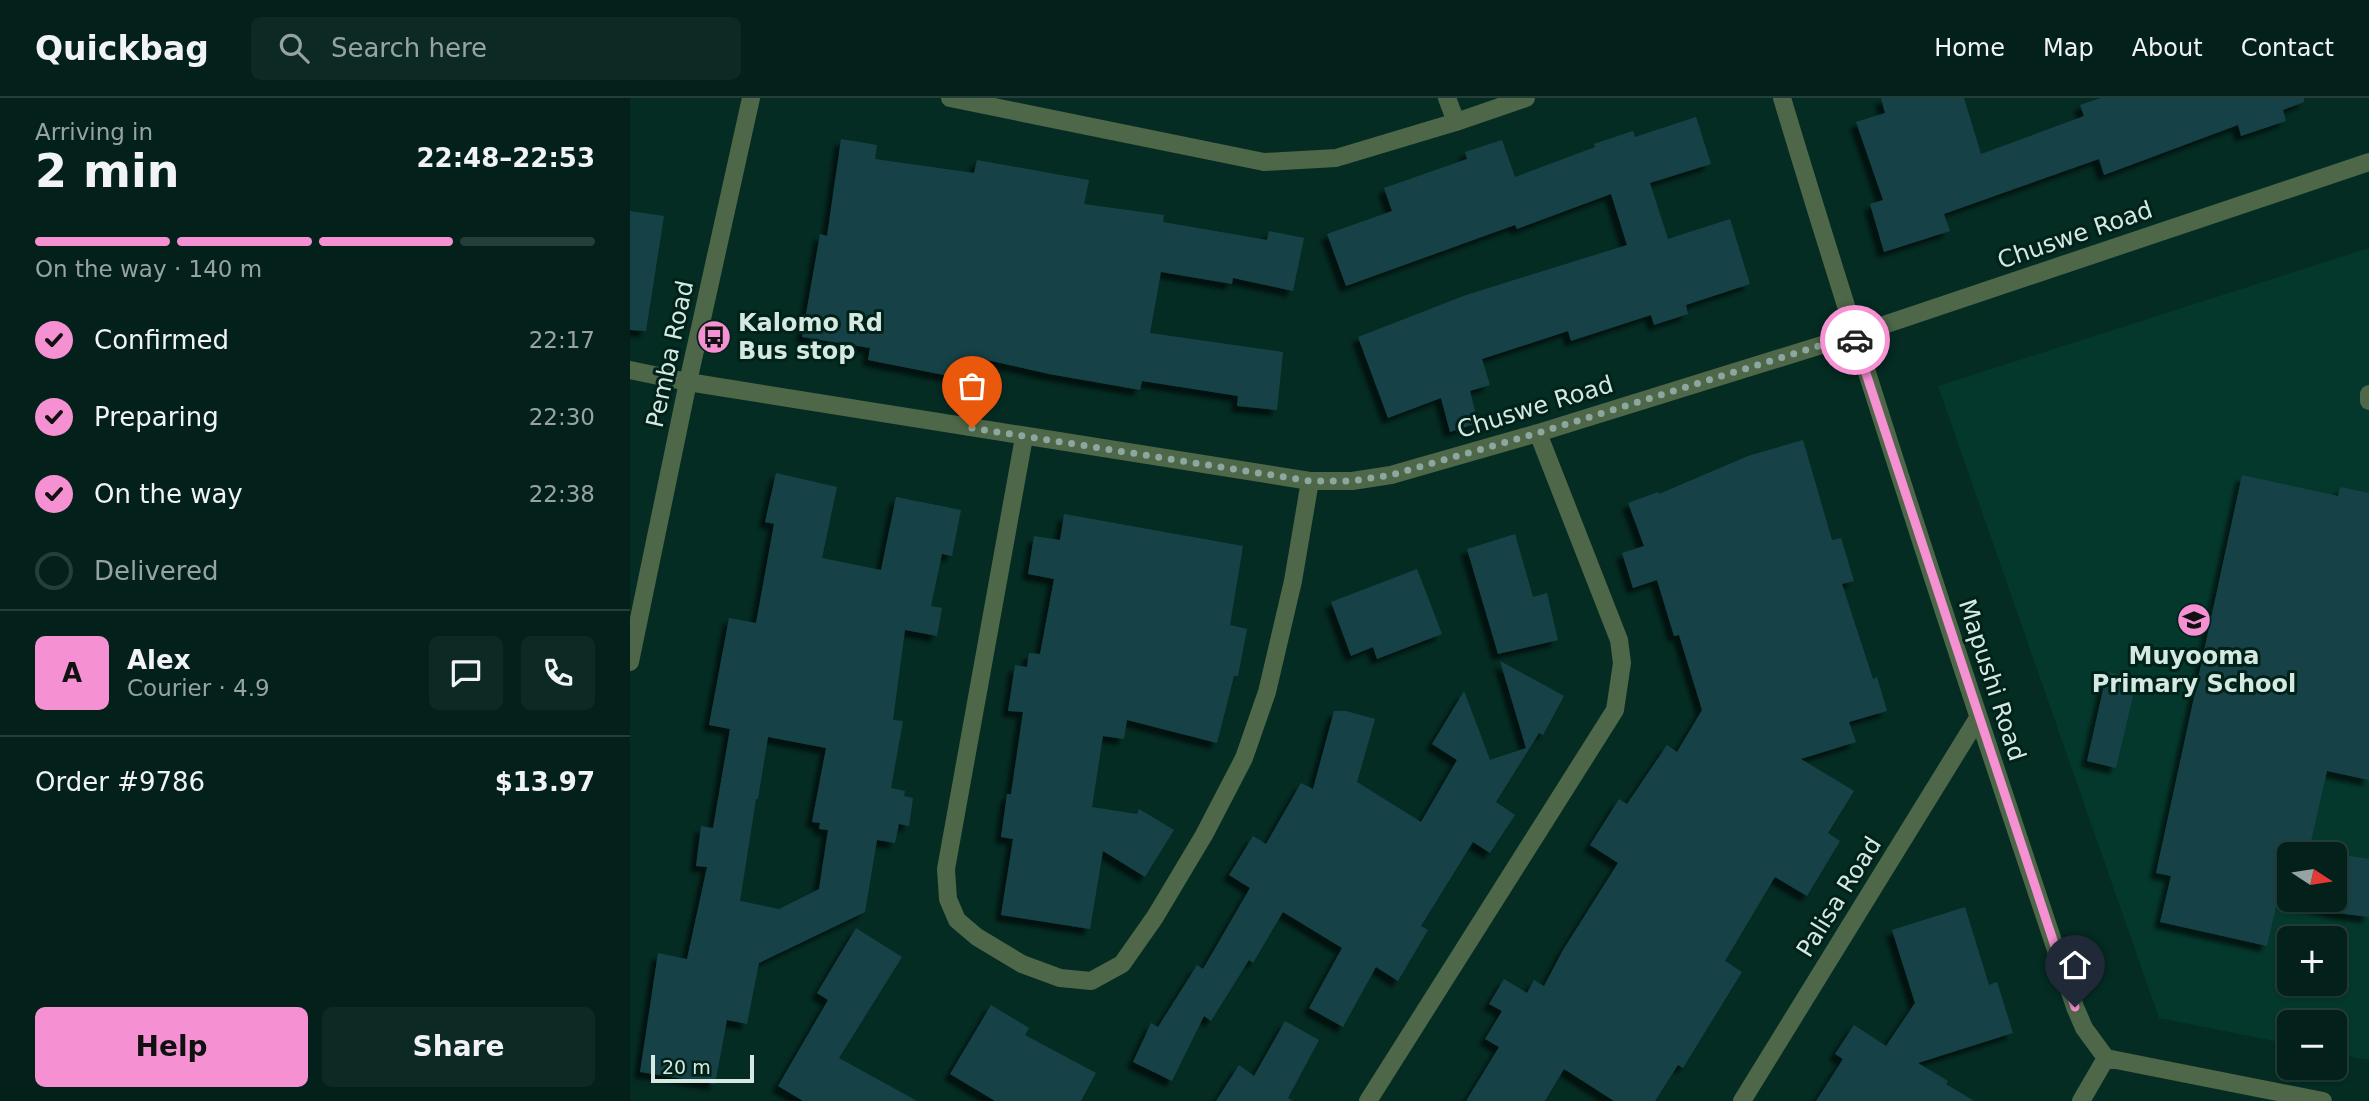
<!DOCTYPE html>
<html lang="en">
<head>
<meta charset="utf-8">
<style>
  body { margin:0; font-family:"DejaVu Sans",sans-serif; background:#0d2923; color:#f1f3f6; height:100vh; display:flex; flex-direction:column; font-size:26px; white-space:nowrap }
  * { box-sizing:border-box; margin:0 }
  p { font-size:23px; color:#97a3a2 }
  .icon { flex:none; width:38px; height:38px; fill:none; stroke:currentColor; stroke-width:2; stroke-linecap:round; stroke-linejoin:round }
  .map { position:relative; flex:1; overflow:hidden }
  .details { display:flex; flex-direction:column; background:#03211a; width:630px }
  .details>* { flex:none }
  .needle { width:46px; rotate:102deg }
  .controls { position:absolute; left:1647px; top:744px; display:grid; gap:14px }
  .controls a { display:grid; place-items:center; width:70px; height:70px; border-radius:10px; background:#03211a; box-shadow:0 2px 5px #0004,0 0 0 2px #243e39; font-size:35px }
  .scale { position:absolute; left:21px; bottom:18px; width:103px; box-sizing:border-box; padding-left:7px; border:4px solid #d5e9e2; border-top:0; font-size:19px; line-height:24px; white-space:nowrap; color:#d5e9e2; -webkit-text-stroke:5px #002219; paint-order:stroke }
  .pin { position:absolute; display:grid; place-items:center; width:60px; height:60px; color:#fff; margin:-72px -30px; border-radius:50% 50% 50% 0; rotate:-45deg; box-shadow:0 0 7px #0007 }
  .pin .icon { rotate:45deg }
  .courier { position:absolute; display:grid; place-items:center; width:70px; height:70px; margin:-35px; border:5px solid #f591d2; border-radius:50%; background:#fff; color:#222; box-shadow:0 2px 9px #0007 }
  .head em { font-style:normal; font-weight:600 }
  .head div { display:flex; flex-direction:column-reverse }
  .head { display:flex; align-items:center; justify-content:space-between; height:119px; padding:0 35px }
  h1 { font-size:46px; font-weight:600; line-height:52px }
  .bar { display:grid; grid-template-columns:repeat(4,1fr); gap:10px 7px; align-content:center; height:84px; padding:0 35px }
  .bar i { height:9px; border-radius:5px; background:#243e39 }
  .bar .active { background:#f591d2 }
  .bar p { grid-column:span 4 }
  .line { display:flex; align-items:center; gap:18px; padding:0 35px; border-top:2px solid #243e39 }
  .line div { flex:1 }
  .round { display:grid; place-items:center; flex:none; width:74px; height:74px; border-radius:10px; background:#0d2923 }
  ol { padding:0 35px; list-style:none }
  li { display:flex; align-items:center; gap:21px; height:77px }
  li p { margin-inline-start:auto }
  li .icon { padding:7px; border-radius:50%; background:#f591d2; color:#111; stroke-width:4 }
  li:last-child { color:#97a3a2 }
  li i { width:38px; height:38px; border:4px solid #243e39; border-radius:50% }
  .cta { display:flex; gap:14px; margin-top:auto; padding:14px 35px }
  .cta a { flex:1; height:80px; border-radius:10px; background:#f591d2; color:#111; font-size:28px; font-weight:600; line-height:80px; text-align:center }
  .cta a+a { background:#0d2923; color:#f1f3f6 }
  header { display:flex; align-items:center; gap:42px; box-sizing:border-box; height:98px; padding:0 35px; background:#03211a; border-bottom:2px solid #243e39 }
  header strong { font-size:33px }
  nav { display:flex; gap:38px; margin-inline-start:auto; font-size:24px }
  .search { width:490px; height:63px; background:#0d2923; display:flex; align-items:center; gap:18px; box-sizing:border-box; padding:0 24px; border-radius:10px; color:#97a3a2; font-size:26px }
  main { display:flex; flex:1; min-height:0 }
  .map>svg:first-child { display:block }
  .built { fill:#04382c; fill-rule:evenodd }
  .building { fill:#174247; fill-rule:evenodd; filter:url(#shadow) }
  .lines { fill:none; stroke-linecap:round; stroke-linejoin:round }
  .service { stroke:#4e6748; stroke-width:18 }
  .minor { stroke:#4e6748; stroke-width:18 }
  .tertiary { stroke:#4e6748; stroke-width:18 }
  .done { stroke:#8ca79f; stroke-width:7; stroke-dasharray:0 12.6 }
  .route { stroke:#f591d2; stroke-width:9 }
  .labels { text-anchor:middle; stroke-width:6; stroke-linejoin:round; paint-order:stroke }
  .street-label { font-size:24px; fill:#d5e9e2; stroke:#002219 }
  .poi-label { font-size:24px; font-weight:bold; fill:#d5e9e2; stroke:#002219; text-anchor:start }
</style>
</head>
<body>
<header>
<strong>Quickbag</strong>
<div class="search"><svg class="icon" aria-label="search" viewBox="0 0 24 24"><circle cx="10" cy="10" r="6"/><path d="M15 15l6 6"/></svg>Search here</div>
<nav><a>Home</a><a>Map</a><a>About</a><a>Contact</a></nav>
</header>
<main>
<section class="details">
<div class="head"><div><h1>2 min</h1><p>Arriving in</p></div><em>22:48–22:53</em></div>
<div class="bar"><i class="active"></i><i class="active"></i><i class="active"></i><i></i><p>On the way · 140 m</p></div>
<ol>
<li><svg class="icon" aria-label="check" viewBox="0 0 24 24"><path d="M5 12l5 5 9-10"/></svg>Confirmed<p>22:17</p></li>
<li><svg class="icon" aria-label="check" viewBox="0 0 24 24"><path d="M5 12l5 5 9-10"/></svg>Preparing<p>22:30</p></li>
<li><svg class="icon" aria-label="check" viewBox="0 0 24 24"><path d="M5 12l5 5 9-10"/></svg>On the way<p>22:38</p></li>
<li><i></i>Delivered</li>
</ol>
<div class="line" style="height:126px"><b class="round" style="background:#f591d2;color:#111">A</b><div><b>Alex</b><p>Courier · 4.9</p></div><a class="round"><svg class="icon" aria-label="chat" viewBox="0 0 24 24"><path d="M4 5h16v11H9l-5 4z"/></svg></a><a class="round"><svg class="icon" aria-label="phone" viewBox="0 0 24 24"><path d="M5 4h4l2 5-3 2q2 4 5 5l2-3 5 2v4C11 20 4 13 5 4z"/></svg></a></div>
<div class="line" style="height:91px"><div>Order #9786</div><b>$13.97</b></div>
<div class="cta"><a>Help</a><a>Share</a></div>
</section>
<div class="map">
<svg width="1739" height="1003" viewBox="0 0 1739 1003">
  <defs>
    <filter id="shadow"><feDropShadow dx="-6" dy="6" stdDeviation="2" flood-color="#0009"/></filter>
  </defs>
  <rect width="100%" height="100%" fill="#042c23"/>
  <path class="built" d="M1739 150V962L1705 956 1704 924H1659V946L1529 920 1308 288ZM1659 756H1704V802H1659ZM1659 840H1704V886H1659Z"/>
  <path class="building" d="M1251 0H1334L1351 56 1454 18 1450 7 1471 0H1674V4L1653 12 1656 23 1611 38 1608 27 1474 77 1469 61 1373 95 1314 116 1320 133 1254 154 1240 106 1253 102 1226 24 1255 15Z
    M1066 19 1081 66 1020 85 1038 141 1100 121 1120 186 1056 207 1058 216 1024 227 1021 217 941 243 938 233 852 261 860 287 840 293 848 325 820 334 811 300 758 320 728 239 836 197 997 147 981 96 887 131 885 127 716 188 697 136 762 113 754 90 837 61 835 54 872 42 885 79 965 49 964 46 1003 33 1005 39Z
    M211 41 247 47 245 61 344 75 347 62 459 82 454 106 534 117 533 124 637 142 639 133 674 140 663 193 603 180 602 186 531 174 520 235 653 254 647 312 607 308 608 298 512 283 510 292 419 276 353 261 349 284 238 262 240 250 172 239 190 136 197 138Z
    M0 113 34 118 16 233 0 232Z
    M1173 342 1202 442 1211 440 1224 483 1212 486 1243 581 1247 579 1257 613 1219 624 1226 644 1171 661 1224 693 1198 735 1210 743 1177 798 1145 779 1095 863 1112 874 1053 970 1048 967 1025 1003H984L934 971 915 1003H836L869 949 855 941 872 913 859 906 874 881 897 895 904 882 914 888 933 852 988 765 960 747 989 701 997 706 1037 647 1047 654 1072 612 1049 537 1044 538 1027 482 1003 490 992 455 1014 448 998 405 1028 394 1029 396 1118 358Z
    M146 375 207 389 192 460 251 472 266 399 331 412 322 458 312 456 301 508 312 510 307 538 275 532 263 622 273 623 261 690 275 693 274 698 283 700 279 728 269 726 265 745 247 742 235 814 129 865 117 926 97 922 85 986 10 974 28 855 57 861 77 769 66 768 71 728 83 730 100 631 79 627 99 520 126 525 144 426 135 424ZM138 639 196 650 182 724 190 725 189 731 198 732 189 791 149 811 110 803 126 701H128Z
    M1612 377 1708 398 1710 389 1739 395V682L1697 673 1679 752 1739 761V819L1707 815 1648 800 1637 848 1530 824 1541 778 1526 775ZM1659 756H1704V802H1659Z
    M434 416 613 448 600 527 617 531 608 578H604L587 645 497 622 494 641 473 638 462 709 507 716 509 711 544 732 515 779 473 753 460 831 371 817 383 741 371 739 377 696H381L393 614 378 613 385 567 397 569 399 555 410 556 424 481 398 476 404 438 430 442Z
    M885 436 903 499 917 495 928 542 868 556 837 451Z
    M787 471 812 536 747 561 743 549 721 558 701 504Z
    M870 563 934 598 913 637 909 635 866 704 885 717 860 755 843 744 791 828 798 832 768 883 746 869 713 929 679 910 712 850 653 814 623 865 619 862 581 923 574 918 542 983 503 964 521 925 528 929 567 867 573 871 620 790 599 777 623 738 636 746 671 685 683 691 704 613H716L745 621 727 684 791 724 827 662 802 646 834 593 860 662 896 650Z
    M1477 574 1507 581 1486 670 1457 663Z
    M1335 809 1359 887 1367 884 1383 935 1288 965 1318 983 1316 986 1344 1003H1186L1213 961 1205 956 1224 927 1256 948 1285 905 1262 832Z
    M226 830 272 859 209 960 287 1003H173L148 988 198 902 187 895Z
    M361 907 399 930 395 937 466 975 451 1003H365L320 976Z
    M655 923 689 942 658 1000 663 1003H586L609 967 624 978Z"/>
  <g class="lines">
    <path class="service" d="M1739 296V303"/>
    <path class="minor" d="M320 0 634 64 706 60 826 24 896 0
      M817 0 826 24
      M1152 0C1244 305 1344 607 1445 909L1454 930 1476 960 1693 1003
      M58 284 680 383H722L761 377 908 335 1224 237 1739 64
      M394 339 316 771 318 801 327 822 347 839 392 866 430 880 461 883 492 866 525 819 574 737 614 660 637 594 663 483 680 383
      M738 1003 985 612 992 565 989 542 908 335
      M1112 1003 1348 620
      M1451 1003 1476 960"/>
    <path class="tertiary" d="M0 272 58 284
      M0 564 58 284 121 0"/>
  </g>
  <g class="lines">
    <path class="done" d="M342 330 680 383H722L761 377 908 335 1224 237 1225 242"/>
    <path class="route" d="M1225 242 1445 909"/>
  </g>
  <defs>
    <g id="bus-disc" transform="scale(1.75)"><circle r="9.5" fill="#f591d2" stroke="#002219"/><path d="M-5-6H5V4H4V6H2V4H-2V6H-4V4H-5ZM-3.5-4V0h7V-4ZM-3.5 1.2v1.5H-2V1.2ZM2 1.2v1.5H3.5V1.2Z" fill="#111"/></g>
    <g id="school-disc" transform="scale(1.75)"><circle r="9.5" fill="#f591d2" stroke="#002219"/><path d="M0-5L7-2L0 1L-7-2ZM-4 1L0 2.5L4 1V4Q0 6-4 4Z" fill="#111"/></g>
  </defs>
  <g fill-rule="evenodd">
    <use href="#bus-disc" x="84" y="239"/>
    <use href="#school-disc" x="1564" y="522"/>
  </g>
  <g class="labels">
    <g class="street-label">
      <text transform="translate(1445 137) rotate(-19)" y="8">Chuswe Road</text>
      <text transform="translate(40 256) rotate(-78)" y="8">Pemba Road</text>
      <text transform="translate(905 309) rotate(-17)" y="8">Chuswe Road</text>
      <text transform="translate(1362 582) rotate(72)" y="8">Mapushi Road</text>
      <text transform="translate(1209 799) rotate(-58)" y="8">Palisa Road</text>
    </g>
    <g class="poi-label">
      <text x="108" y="233">Kalomo Rd<tspan x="108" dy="28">Bus stop</tspan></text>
      <text x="1564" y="566" text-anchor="middle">Muyooma<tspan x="1564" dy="28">Primary School</tspan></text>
    </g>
  </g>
</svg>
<div class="controls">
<a><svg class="needle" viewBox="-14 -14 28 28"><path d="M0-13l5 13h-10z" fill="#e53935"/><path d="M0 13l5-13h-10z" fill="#97a3a2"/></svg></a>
<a>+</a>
<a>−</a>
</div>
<div class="scale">20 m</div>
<div class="pin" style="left:342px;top:330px;background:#ea580c"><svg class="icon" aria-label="bag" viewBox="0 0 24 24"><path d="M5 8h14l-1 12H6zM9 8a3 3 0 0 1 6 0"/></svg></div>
<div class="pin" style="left:1445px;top:909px;background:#1f2937"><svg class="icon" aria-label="home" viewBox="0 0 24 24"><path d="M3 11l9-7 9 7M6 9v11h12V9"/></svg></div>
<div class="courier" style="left:1225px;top:242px"><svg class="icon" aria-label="car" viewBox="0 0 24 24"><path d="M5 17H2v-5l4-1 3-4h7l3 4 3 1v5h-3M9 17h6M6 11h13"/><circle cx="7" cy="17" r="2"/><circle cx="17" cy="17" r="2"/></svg></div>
</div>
</main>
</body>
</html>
